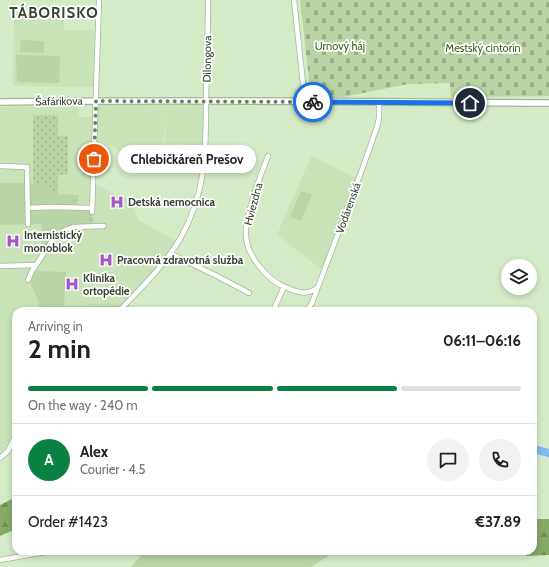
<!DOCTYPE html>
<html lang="en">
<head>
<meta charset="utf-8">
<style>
  body { margin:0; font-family:Cabin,sans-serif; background:#f2f2f2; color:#202124; height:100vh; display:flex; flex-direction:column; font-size:15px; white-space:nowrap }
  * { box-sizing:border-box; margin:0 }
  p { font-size:13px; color:#757577 }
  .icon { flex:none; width:22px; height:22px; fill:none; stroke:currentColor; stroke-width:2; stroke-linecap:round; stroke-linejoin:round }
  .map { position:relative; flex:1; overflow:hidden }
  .panel { position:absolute; left:12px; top:307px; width:525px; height:248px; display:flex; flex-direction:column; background:#fff; border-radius:12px; box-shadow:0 2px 6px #0003 }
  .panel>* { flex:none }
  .controls { position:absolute; left:501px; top:259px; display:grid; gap:8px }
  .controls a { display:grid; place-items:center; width:36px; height:36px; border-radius:50%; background:#fff; box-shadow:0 2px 6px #0003; font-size:20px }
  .pin { position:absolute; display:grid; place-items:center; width:34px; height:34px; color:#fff; margin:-17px; border:2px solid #fff; border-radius:50%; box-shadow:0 1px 4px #0007 }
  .courier { position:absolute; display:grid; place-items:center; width:40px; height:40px; margin:-20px; border:3px solid #1a73e8; border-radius:50%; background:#fff; color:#222; box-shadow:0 1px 5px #0007 }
  .bubble { position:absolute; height:28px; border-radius:14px; background:#fff; box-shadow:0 2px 6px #0003; font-size:13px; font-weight:700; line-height:28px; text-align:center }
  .headline em { font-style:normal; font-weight:700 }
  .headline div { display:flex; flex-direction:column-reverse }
  .headline { display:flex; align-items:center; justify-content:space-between; height:68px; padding:0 16px }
  h1 { font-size:26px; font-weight:700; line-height:30px }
  .bar { display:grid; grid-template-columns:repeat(4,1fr); gap:6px 4px; align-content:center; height:48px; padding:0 16px }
  .bar i { height:5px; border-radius:3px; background:#e0e0e0 }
  .bar .current { background:#0b8043 }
  .bar p { grid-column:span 4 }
  .line { display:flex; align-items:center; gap:10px; padding:0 16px; border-top:1px solid #e0e0e0 }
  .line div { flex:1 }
  .round { display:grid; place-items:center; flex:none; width:42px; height:42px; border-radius:21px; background:#f2f2f2 }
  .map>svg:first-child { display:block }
  .built { fill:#c9e2b7 }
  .green { fill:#bad4a6 }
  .forest { fill:url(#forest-firs) }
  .cemetery { fill:url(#cemetery-stones) }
  .park { fill:url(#park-dots) }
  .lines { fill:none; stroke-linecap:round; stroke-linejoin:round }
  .river { stroke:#81b7f3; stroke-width:8 }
  .minor-tunnel { stroke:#b6c8a8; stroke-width:4.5; stroke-dasharray:4.5 2; stroke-linecap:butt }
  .minor-casing { stroke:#a3b795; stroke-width:6 }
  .tertiary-casing { stroke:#a3b795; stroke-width:8 }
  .minor { stroke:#fff; stroke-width:4.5 }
  .tertiary { stroke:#fff; stroke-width:5.5 }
  .done { stroke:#6f7c66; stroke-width:4; stroke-dasharray:0 7.2 }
  .route { stroke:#1a73e8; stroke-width:5 }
  .labels { text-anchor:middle; stroke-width:3.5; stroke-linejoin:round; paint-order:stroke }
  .park-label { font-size:11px; fill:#3e611a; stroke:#fff }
  .street-label { font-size:11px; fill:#384032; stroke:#fff }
  .poi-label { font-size:11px; font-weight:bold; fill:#384032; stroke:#fff; text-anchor:start }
  .district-label { font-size:15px; font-weight:bold; letter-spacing:1px; fill:#384032; stroke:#fff }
</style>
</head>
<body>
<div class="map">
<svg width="549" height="567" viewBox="0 0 549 567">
  <defs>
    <pattern id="forest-firs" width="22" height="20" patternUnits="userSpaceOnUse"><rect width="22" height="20" fill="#85ab66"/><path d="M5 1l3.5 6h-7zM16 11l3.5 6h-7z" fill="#6e8d55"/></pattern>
    <pattern id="cemetery-stones" width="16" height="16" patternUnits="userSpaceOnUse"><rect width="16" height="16" fill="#bad4a6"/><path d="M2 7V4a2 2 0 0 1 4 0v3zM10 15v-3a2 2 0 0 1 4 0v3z" fill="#98ad88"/></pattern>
    <pattern id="park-dots" width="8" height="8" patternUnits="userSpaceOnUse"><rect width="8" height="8" fill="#bad4a6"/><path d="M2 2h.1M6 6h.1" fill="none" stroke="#98ad88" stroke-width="1.8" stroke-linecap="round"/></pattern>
  </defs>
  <rect width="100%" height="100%" fill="#d5eac6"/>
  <path class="built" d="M14 17 64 18V30H94L93 87 13 86Z
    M167 103 205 104 203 146 165 144 166 113 163 148 156 168 124 153 95 137 93 183 120 197 121 195 131 201 130 203 133 205 138 220 178 242 171 254 119 311H16V434L8 451 0 458V107L78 106 79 117H95L97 104 166 105Z
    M311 156 359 179 328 267 320 268 277 235Z"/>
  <path class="green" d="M21 40 44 41V53L20 52Z
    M16 55 60 56 59 83 17 82Z
    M0 183H50V194L79 195 77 207 92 208 91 227H72L59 234 41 257 42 224 0 225Z
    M301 191 312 195 301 221 290 217Z
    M32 271 66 272 64 306 130 305 125 311H40L38 300 29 279Z
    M145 551H336L311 567H131Z"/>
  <path class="forest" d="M16 497V529L0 536V505Z
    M533 519H549V555L527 556 520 552 533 551Z"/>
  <path class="cemetery" d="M300 0H549V96L451 97 450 83 408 84 343 97H311Z"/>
  <path class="park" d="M33 115H58V136H68V174L58 175V194H50V183H33Z"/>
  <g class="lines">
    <path class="river" d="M533 449 549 453"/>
    <path class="minor-tunnel" d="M91 222V215"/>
    <g class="minor-casing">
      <path id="minor" d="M294 0 305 102
        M268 156C260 177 252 196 248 218 247 221 246 226 246 230 245 243 251 256 259 266 266 275 275 283 285 287 297 292 306 296 317 288
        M0 166 27 167 28 224
        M28 208 52 207 92 208
        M92 212 99 0
        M171 254 215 275 249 293
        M0 266 36 265
        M28 280 32 271 54 238 63 231 73 227 104 226
        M119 311C141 288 164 266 180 239 207 191 206 151 206 97 207 65 208 32 208 0
        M273 311 284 287
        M306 311 312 303 364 164 377 127 379 118V102
        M0 458 8 451 16 434
        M0 560 51 551"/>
    </g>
    <g class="tertiary-casing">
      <path id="tertiary" d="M0 102C183 99 366 102 549 103"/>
    </g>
    <use href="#minor" class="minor"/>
    <use href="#tertiary" class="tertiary"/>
  </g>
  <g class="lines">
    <path class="done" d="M94 159 96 101 313 102"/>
    <path class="route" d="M313 102 470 103"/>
  </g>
  <defs>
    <g id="hospital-bare" transform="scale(1.08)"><path d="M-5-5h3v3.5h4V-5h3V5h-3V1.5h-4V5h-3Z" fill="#a257ca" stroke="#fff" stroke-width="2.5" paint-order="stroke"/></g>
  </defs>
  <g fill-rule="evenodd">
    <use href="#hospital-bare" x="117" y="202"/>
    <use href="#hospital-bare" x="13" y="241"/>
    <use href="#hospital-bare" x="106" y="260"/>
    <use href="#hospital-bare" x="72" y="284"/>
  </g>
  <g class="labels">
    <g class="park-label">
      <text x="340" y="50">Urnový háj</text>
      <text x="483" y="52">Mestský cintorín</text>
    </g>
    <g class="street-label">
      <text transform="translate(207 59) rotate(-89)" y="4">Dilongova</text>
      <text transform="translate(59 101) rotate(-1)" y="4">Šafárikova</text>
      <text transform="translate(253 204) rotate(-75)" y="4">Hviezdna</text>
      <text transform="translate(348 208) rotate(-70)" y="4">Vodárenská</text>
    </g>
    <g class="poi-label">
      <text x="128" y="206">Detská nemocnica</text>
      <text x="24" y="239">Internistický<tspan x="24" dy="13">monoblok</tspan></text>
      <text x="117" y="264">Pracovná zdravotná služba</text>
      <text x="83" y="282">Klinika<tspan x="83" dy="13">ortopédie</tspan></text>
    </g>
    <g class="district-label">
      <text x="54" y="18">TÁBORISKO</text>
    </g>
  </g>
</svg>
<div class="controls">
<a><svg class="icon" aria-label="layers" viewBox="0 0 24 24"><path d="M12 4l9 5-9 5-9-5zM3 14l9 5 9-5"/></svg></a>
</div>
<div class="pin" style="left:94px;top:159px;background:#ea580c"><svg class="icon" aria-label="bag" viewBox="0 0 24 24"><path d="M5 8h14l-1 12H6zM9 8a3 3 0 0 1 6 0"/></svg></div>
<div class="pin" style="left:470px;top:103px;background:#1f2937"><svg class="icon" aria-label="home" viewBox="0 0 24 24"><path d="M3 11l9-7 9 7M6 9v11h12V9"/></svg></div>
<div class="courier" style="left:313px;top:102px"><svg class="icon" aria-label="bike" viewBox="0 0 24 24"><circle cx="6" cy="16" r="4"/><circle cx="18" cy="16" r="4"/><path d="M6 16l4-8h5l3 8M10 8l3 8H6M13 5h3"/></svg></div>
<div class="bubble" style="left:118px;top:145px;width:138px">Chlebičkáreň Prešov</div>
<section class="panel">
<div class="headline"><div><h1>2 min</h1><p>Arriving in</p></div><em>06:11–06:16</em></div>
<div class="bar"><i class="current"></i><i class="current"></i><i class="current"></i><i></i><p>On the way · 240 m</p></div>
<div class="line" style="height:72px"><b class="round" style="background:#0b8043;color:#fff">A</b><div><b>Alex</b><p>Courier · 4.5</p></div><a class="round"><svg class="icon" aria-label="chat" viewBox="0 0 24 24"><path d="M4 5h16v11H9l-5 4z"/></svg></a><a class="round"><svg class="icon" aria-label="phone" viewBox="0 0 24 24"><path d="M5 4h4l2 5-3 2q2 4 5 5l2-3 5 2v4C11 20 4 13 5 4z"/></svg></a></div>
<div class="line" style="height:52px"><div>Order #1423</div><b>€37.89</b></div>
</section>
</div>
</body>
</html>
